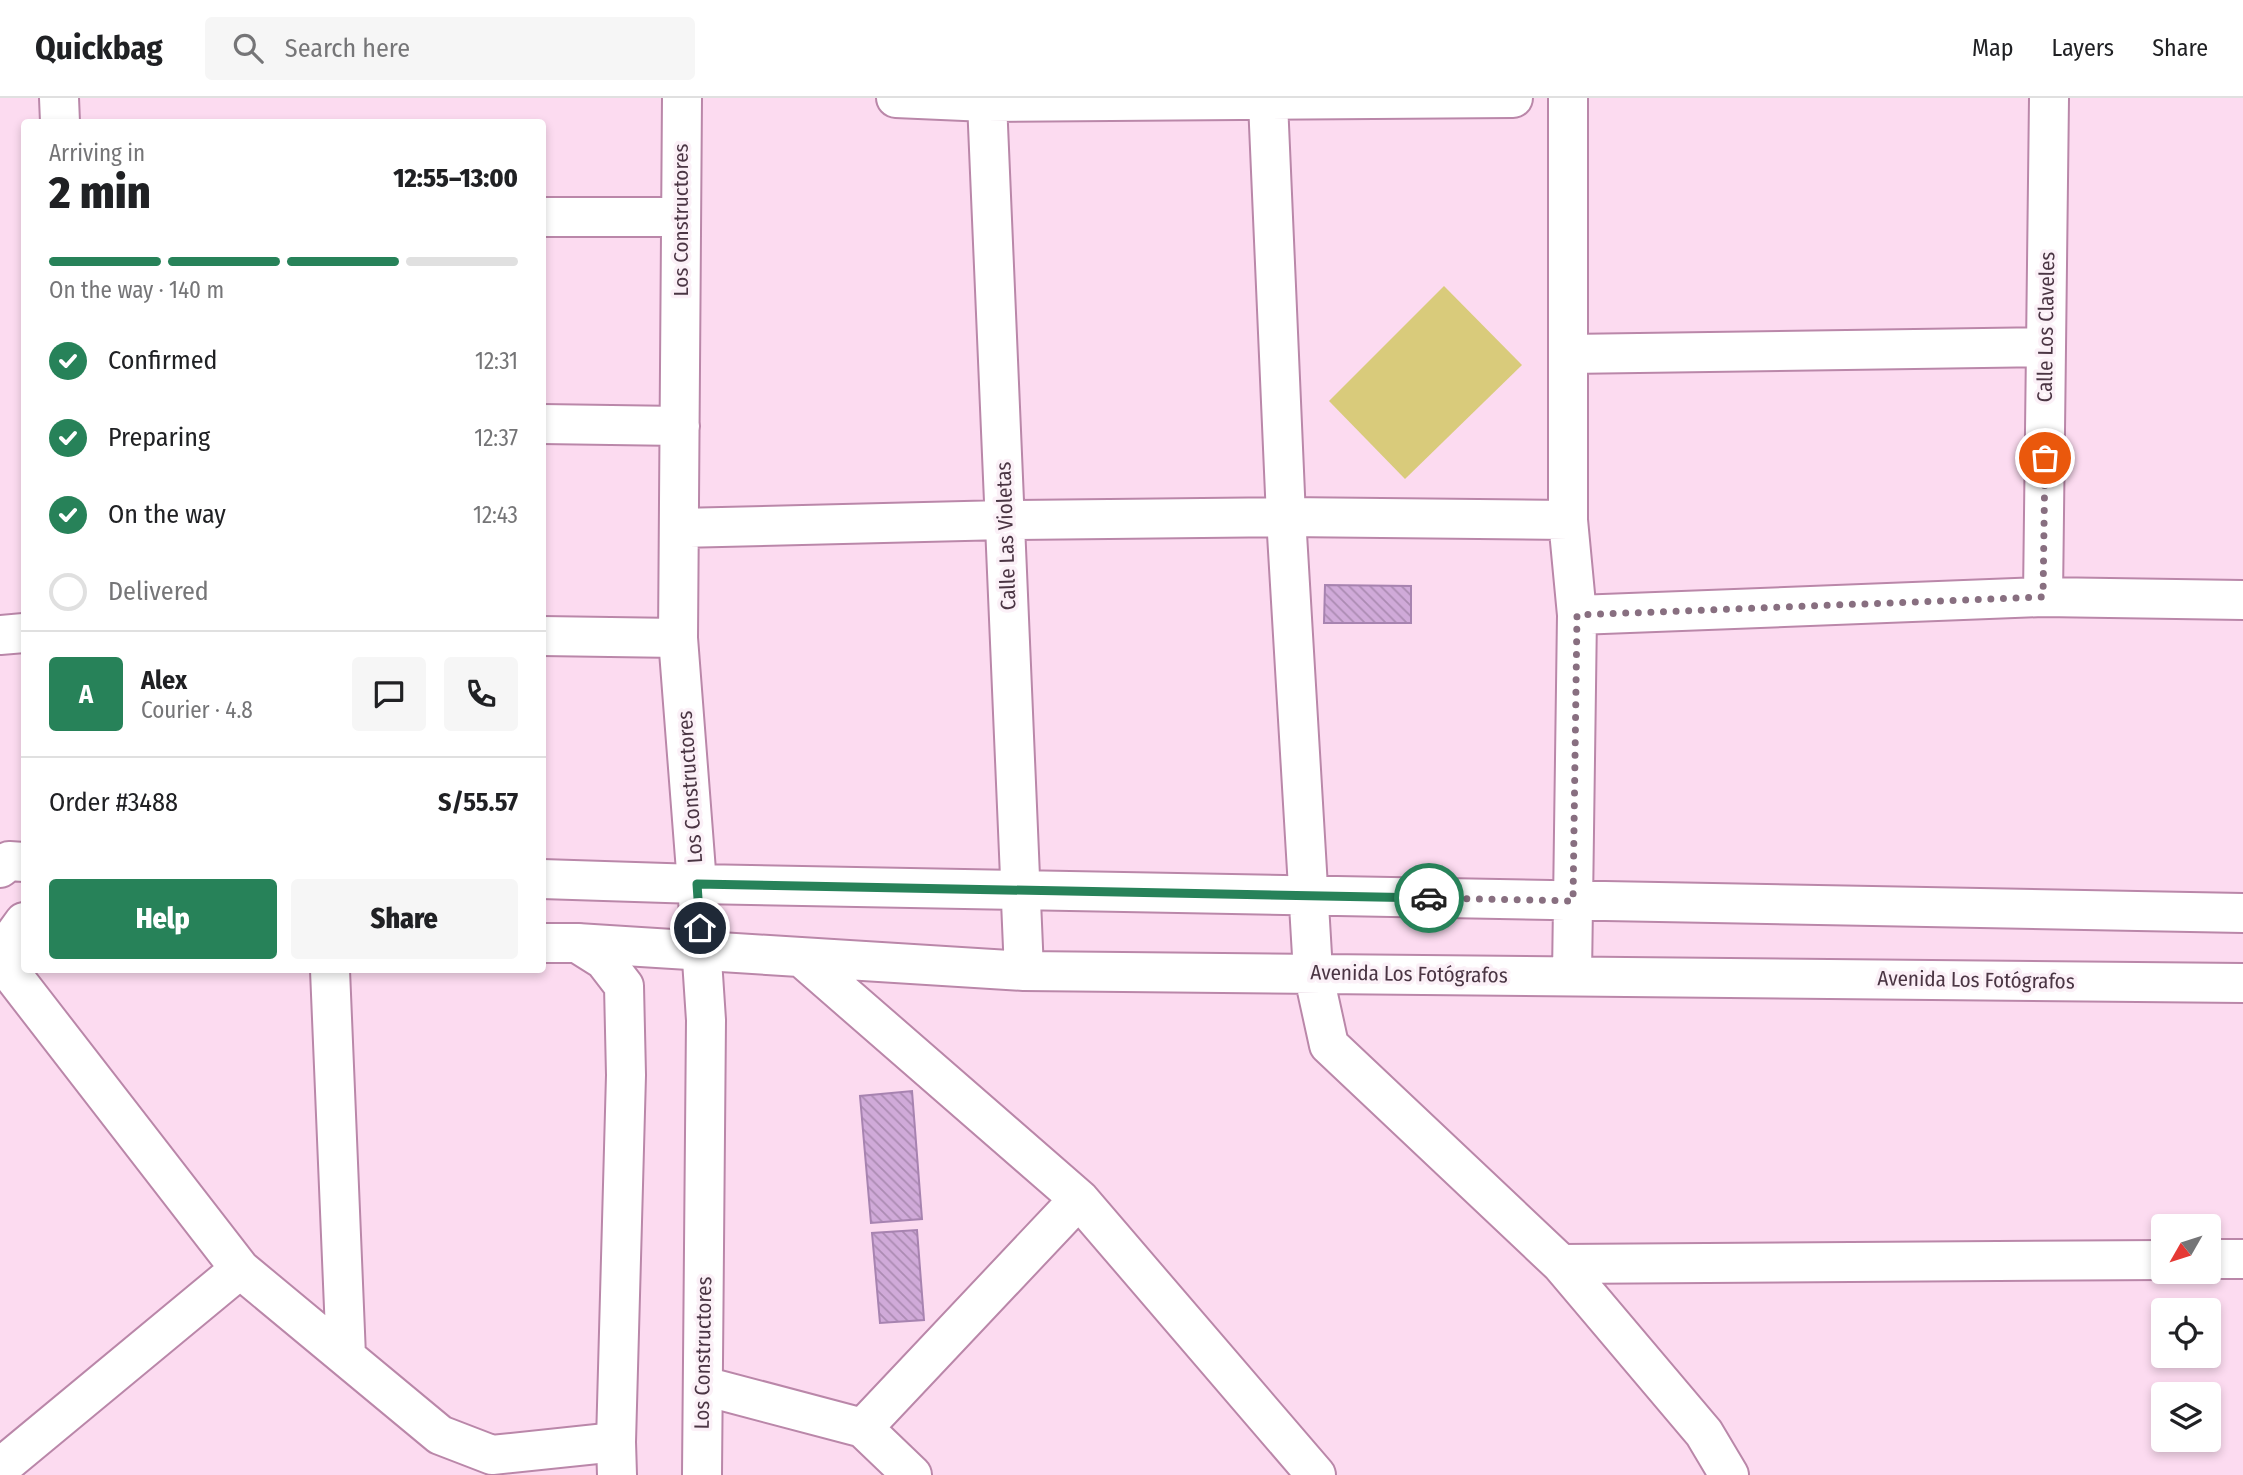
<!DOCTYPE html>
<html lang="en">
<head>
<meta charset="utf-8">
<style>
  body { margin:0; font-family:"Fira Sans Condensed",sans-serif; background:#f6f6f6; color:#202124; height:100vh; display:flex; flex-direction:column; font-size:26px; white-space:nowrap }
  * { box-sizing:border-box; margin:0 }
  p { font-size:23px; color:#757577 }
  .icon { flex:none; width:38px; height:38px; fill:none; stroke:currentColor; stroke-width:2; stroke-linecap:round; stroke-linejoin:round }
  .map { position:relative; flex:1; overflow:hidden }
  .drawer { position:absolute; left:21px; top:21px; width:525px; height:854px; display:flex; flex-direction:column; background:#fff; border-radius:7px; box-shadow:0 4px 10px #0003 }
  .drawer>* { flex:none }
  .needle { width:46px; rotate:231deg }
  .controls { position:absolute; left:2151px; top:1116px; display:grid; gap:14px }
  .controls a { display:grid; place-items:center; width:70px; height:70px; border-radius:7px; background:#fff; box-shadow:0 4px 10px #0003; font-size:35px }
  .pin { position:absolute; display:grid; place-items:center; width:60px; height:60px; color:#fff; margin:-30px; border:4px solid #fff; border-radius:50%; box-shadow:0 2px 7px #0007 }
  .courier { position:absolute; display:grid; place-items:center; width:70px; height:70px; margin:-35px; border:5px solid #278259; border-radius:50%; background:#fff; color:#222; box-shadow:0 2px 9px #0007 }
  .head em { font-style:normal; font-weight:800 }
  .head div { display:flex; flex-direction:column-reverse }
  .head { display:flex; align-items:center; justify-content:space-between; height:119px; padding:0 28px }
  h1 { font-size:46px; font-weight:800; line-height:52px }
  .bar { display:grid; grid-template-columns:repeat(4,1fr); gap:10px 7px; align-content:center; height:84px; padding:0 28px }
  .bar i { height:9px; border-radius:5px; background:#e0e0e0 }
  .bar .active { background:#278259 }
  .bar p { grid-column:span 4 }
  .line { display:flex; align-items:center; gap:18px; padding:0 28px; border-top:2px solid #e0e0e0 }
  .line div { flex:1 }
  .round { display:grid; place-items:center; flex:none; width:74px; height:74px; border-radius:7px; background:#f6f6f6 }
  ol { padding:0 28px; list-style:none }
  li { display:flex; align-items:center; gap:21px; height:77px }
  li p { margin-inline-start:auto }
  li .icon { padding:7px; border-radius:50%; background:#278259; color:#fff; stroke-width:4 }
  li:last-child { color:#757577 }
  li i { width:38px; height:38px; border:4px solid #e0e0e0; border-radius:50% }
  .cta { display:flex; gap:14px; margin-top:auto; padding:14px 28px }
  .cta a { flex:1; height:80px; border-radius:7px; background:#278259; color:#fff; font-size:28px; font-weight:800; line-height:80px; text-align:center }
  .cta a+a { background:#f6f6f6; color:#202124 }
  header { display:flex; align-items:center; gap:42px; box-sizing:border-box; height:98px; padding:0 35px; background:#fff; border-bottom:2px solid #e0e0e0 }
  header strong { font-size:33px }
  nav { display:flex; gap:38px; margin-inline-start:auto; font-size:24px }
  .search { width:490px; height:63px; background:#f6f6f6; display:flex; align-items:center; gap:18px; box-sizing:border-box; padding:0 24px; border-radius:7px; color:#757577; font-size:26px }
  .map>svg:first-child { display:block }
  .garden { fill:#d9cb7b }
  .building { fill:url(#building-back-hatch); stroke:#a783b0; stroke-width:2 }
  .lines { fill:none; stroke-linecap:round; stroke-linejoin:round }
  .minor-casing { stroke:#ba87a9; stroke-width:42 }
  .major-casing { stroke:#ba87a9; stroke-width:42 }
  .minor { stroke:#fff; stroke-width:38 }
  .major { stroke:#fff; stroke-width:38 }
  .done { stroke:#886f80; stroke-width:7; stroke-dasharray:0 12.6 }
  .route { stroke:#278259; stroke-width:9 }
  .labels { text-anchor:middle; stroke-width:7; stroke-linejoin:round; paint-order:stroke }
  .street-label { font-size:21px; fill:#4a3543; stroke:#fbf0f7 }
</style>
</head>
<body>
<header>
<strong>Quickbag</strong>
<div class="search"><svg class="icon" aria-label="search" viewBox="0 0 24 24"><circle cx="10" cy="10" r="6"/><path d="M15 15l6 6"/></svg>Search here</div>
<nav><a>Map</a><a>Layers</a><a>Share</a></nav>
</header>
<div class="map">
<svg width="2243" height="1377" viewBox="0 0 2243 1377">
  <defs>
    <pattern id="building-back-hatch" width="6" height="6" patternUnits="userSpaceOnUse" patternTransform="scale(1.75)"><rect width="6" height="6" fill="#d0aad9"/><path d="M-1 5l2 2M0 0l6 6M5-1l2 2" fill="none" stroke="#ab8bb2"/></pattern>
  </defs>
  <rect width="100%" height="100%" fill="#fcdbf0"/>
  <path class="garden" d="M1444 188 1522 267 1405 381 1329 303Z"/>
  <path class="building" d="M1325 487 1411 488V525H1324Z
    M912 993 922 1121 871 1125 860 998Z
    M917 1132 924 1222 880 1225 872 1135Z"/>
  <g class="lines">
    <g class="minor-casing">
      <path id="minor" d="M59 0 60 24
        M682 0 678 540 697 786 2243 815
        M896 0 987 4 1513 0
        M1568 0V422L1577 517 1572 878
        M987 4 1024 873
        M1268 4 1286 419 1313 874 1329 947 1561 1166 1704 1335 1729 1377
        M542 119H681
        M1568 256 2046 249
        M542 326 680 328
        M679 430 1005 422 1286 419 1568 422
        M2043 499 2049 0
        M1577 517 2043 499 2243 502
        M0 537 24 535
        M542 538 678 540
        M577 845 1024 873 2243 885
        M0 857 24 824
        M801 859 1079 1101 1316 1377
        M0 861 240 1171 440 1337 492 1357 616 1344
        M330 872 346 1258
        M2208 1161H2243
        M1561 1166 2163 1162
        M704 1288 863 1330 912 1377
        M863 1330 1079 1101
        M7 1364 240 1171"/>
    </g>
    <g class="major-casing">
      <path id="major" d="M0 770 9 763 24 764
        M542 781 697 786 706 922 702 1377
        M542 845H577L604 862 624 888 626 977 616 1344 617 1377
        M0 859 24 855"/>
    </g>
    <use href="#minor" class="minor"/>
    <use href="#major" class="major"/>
  </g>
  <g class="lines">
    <path class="done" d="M1429 800 1573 803 1577 517 2043 499 2045 360"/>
    <path class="route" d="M700 830 697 786 1429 800"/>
  </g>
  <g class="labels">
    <g class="street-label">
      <text transform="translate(681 122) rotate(-90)" y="7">Los Constructores</text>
      <text transform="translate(2046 229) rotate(-89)" y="7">Calle Los Claveles</text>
      <text transform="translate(1006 438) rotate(-92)" y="7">Calle Las Violetas</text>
      <text transform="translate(690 689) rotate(-94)" y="7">Los Constructores</text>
      <text transform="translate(1409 876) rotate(1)" y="7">Avenida Los Fotógrafos</text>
      <text transform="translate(1976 882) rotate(1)" y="7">Avenida Los Fotógrafos</text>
      <text transform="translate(703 1255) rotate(-89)" y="7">Los Constructores</text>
    </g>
  </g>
</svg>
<div class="controls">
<a><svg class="needle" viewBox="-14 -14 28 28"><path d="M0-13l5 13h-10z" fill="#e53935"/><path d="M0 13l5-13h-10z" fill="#757577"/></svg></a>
<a><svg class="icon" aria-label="locate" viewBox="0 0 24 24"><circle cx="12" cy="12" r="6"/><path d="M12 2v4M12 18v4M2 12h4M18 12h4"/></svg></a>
<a><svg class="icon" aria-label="layers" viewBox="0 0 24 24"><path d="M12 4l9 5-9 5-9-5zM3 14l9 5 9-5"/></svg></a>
</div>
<div class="pin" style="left:2045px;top:360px;background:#ea580c"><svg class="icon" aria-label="bag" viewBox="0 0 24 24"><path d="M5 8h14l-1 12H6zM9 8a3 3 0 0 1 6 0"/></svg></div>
<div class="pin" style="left:700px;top:830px;background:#1f2937"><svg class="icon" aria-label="home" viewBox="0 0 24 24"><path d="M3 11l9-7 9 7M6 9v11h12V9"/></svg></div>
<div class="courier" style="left:1429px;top:800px"><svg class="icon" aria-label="car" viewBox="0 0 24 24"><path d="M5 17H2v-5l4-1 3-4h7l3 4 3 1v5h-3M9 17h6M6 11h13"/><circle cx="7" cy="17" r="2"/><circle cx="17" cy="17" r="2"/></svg></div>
<section class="drawer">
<div class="head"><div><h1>2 min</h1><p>Arriving in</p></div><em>12:55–13:00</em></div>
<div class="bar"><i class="active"></i><i class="active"></i><i class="active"></i><i></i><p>On the way · 140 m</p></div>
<ol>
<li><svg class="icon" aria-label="check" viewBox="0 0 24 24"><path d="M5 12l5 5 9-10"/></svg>Confirmed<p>12:31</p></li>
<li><svg class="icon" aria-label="check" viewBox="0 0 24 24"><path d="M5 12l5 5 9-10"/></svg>Preparing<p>12:37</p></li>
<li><svg class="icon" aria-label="check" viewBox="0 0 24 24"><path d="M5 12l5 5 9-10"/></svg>On the way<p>12:43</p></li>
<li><i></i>Delivered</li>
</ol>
<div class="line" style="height:126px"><b class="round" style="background:#278259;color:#fff">A</b><div><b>Alex</b><p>Courier · 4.8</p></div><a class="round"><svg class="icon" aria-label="chat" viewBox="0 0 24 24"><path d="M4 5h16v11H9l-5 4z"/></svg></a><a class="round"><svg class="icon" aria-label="phone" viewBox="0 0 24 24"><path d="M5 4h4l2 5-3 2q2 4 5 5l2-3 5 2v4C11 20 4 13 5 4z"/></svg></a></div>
<div class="line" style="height:91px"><div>Order #3488</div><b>S/55.57</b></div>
<div class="cta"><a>Help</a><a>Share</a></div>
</section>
</div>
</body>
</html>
